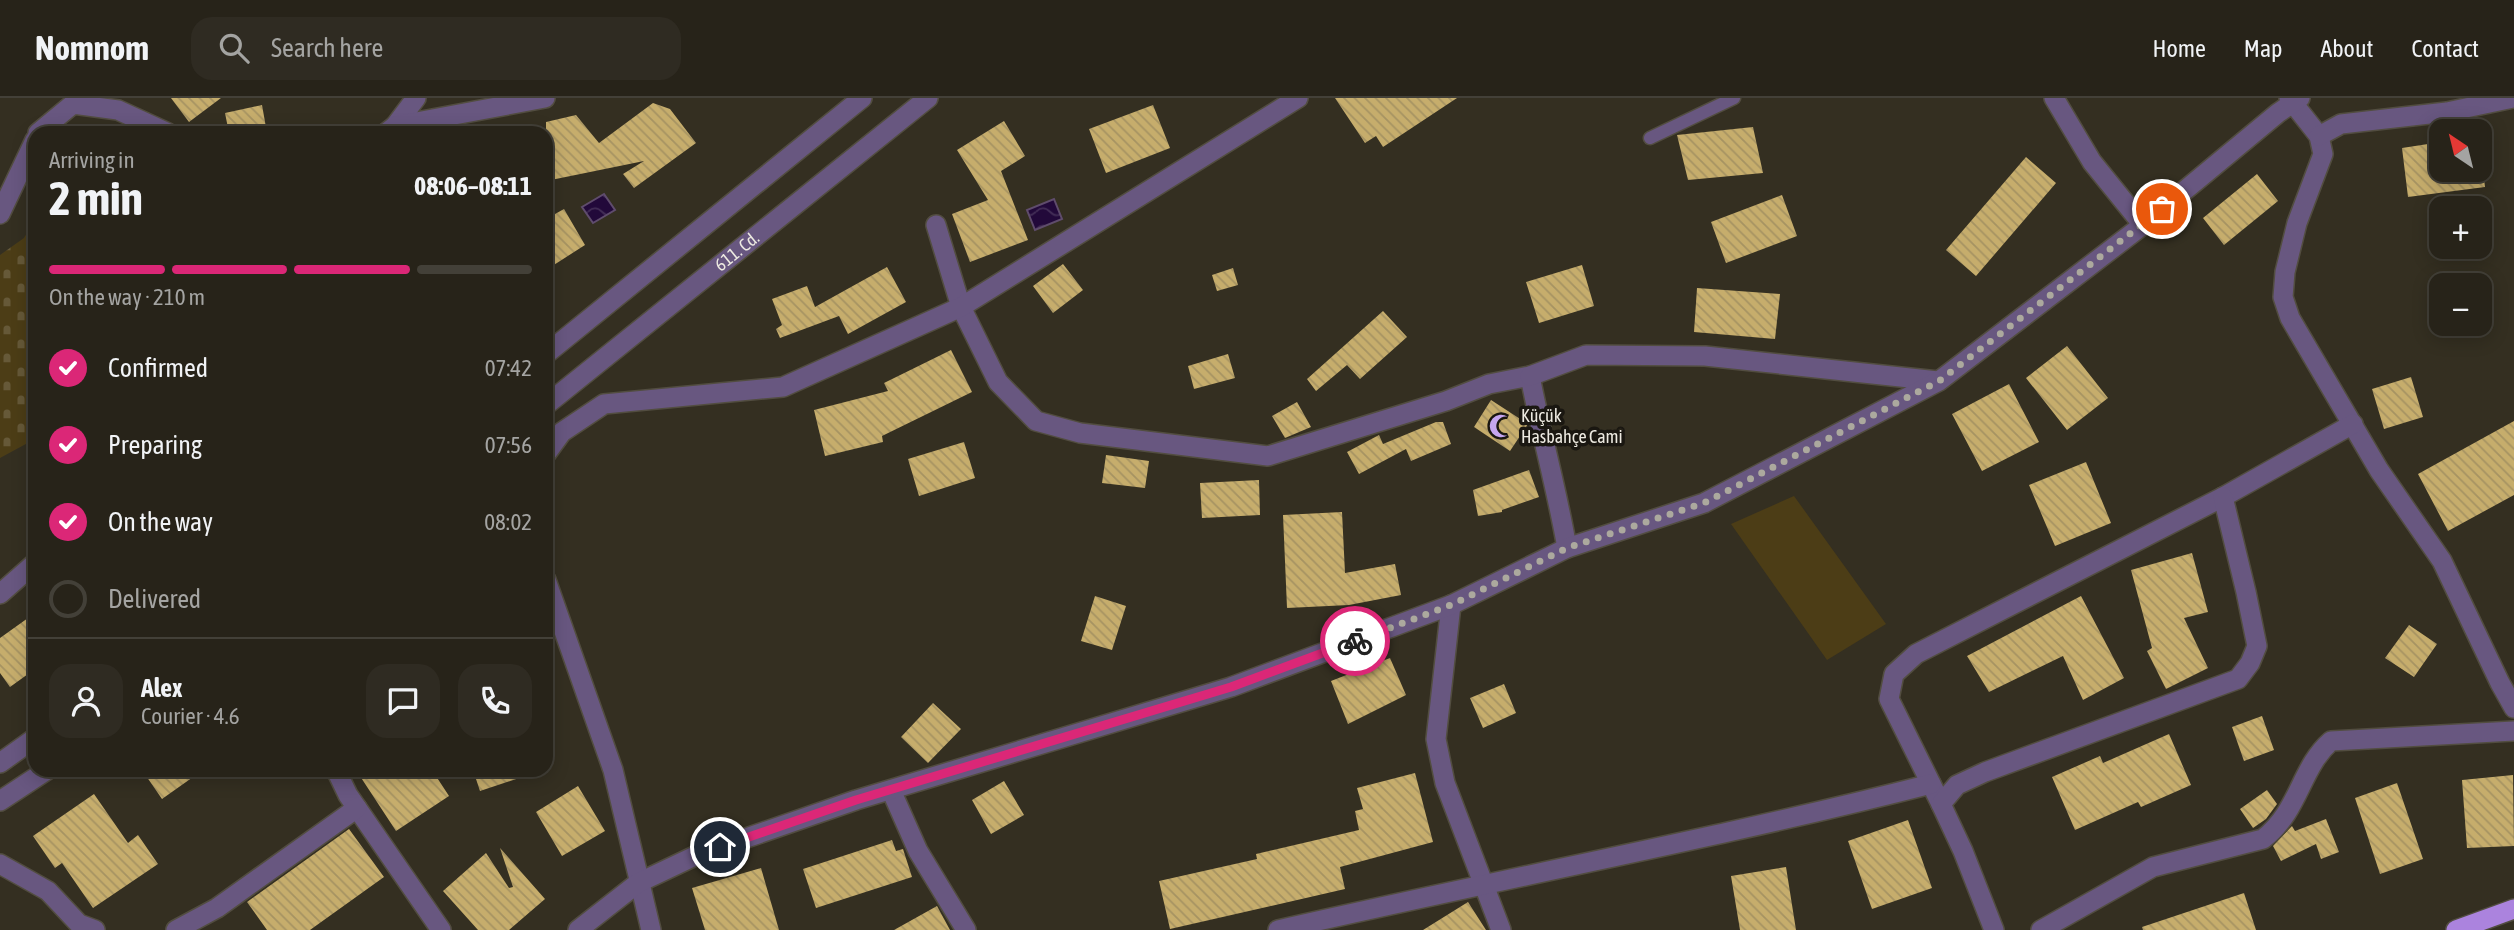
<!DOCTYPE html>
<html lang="en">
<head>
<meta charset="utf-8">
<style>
  body { margin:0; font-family:"Asap Condensed",sans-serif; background:#2f2b22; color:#f1f3f6; height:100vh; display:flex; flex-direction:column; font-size:26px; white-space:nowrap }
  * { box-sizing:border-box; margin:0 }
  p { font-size:23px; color:#a4a4a2 }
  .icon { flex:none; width:38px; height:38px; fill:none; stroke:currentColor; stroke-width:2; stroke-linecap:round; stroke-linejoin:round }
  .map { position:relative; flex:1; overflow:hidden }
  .sheet { position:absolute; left:28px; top:28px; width:525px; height:651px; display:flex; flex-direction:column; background:#272319; border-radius:21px; box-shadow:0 4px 18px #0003,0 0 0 2px #434038 }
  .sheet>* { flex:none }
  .needle { width:46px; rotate:325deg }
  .fabs { position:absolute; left:2429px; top:21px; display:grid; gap:14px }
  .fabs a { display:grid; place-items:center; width:63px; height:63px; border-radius:14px; background:#272319; box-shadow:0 4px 18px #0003,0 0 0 2px #434038; font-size:35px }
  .pin { position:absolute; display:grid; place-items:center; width:60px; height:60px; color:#fff; margin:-30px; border:4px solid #fff; border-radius:50%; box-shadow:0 2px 7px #0007 }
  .courier { position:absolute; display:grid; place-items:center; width:70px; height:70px; margin:-35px; border:5px solid #db2777; border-radius:50%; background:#fff; color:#222; box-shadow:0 2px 9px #0007 }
  .head em { font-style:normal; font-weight:700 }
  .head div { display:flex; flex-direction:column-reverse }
  .head { display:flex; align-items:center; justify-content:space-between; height:119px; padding:0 21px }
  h1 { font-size:46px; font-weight:700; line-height:52px }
  .bar { display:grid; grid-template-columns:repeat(4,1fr); gap:10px 7px; align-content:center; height:84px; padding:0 21px }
  .bar i { height:9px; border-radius:5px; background:#434038 }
  .bar .on { background:#db2777 }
  .bar p { grid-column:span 4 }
  .line { display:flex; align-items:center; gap:18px; padding:0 21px; border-top:2px solid #434038 }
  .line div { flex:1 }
  .round { display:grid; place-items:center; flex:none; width:74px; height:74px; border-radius:21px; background:#2f2b22 }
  ol { padding:0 21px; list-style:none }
  li { display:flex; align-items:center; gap:21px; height:77px }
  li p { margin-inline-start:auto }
  li .icon { padding:7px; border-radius:50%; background:#db2777; color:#fff; stroke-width:4 }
  li:last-child { color:#a4a4a2 }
  li i { width:38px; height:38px; border:4px solid #434038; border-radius:50% }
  header { display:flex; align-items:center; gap:42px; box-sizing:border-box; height:98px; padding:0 35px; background:#272319; border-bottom:2px solid #434038 }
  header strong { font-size:33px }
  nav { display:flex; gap:38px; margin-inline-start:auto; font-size:24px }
  .search { width:490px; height:63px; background:#2f2b22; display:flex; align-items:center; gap:18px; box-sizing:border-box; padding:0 24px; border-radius:21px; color:#a4a4a2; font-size:26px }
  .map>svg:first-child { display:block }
  .cemetery { fill:url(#cemetery-stones) }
  .park { fill:#4c3d16 }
  .water { fill:url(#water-waves); stroke:#5f4c6c; stroke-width:2 }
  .building { fill:url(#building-back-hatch) }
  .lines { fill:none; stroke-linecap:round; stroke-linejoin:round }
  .service-casing { stroke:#524d40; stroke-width:15 }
  .minor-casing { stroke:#524d40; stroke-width:22 }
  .trunk-casing { stroke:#524d40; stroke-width:22 }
  .service { stroke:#685780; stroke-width:12 }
  .minor { stroke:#685780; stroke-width:19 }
  .trunk { stroke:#ab83de; stroke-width:19 }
  .done { stroke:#aca99e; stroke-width:7; stroke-dasharray:0 12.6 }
  .route { stroke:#db2777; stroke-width:9 }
  .labels { text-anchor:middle; stroke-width:7; stroke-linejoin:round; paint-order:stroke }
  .street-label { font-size:18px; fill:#edeae1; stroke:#1a1711 }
  .poi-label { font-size:18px; fill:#edeae1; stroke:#1a1711; text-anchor:start }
</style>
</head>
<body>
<header>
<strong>Nomnom</strong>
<div class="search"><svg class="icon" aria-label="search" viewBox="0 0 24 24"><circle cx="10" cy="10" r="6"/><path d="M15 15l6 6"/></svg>Search here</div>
<nav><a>Home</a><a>Map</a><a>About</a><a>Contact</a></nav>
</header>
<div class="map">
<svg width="2514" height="832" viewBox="0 0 2514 832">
  <defs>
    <pattern id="cemetery-stones" width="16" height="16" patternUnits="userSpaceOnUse" patternTransform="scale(1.75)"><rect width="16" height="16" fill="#4c3d16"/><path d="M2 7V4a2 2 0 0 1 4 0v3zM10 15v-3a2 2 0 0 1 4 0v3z" fill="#665938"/></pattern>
    <pattern id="water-waves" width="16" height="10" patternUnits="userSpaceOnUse" patternTransform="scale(1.75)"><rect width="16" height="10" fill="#22093a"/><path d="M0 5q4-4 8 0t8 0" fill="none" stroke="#422d56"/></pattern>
    <pattern id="building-back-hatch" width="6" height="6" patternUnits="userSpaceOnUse" patternTransform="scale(1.75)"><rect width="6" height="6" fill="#c6ad6c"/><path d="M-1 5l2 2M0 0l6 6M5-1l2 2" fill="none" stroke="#a69362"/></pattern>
  </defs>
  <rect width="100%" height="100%" fill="#342f21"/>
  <path class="cemetery" d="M35 122V341L0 360V157L24 140Z"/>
  <path class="park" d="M1794 398 1886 526 1827 562 1731 426Z"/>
  <path class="water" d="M604 96 615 112 593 125 582 109Z
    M1054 101 1062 121 1035 132 1027 112Z"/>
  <path class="building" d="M171 0H221L189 24Z
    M1335 0H1457L1383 49 1376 38 1365 45Z
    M653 5 670 11 696 45 634 90 623 76 644 63 546 83V24L576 17 599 45Z
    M262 7 267 35H229L225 15Z
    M1153 7 1170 50 1106 75 1089 31Z
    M1004 23 1025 58 1001 73 1028 142 970 164 952 116 988 102 957 52Z
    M1753 29 1763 75 1688 82 1677 37Z
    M2441 44V72H2483L2485 89 2408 99 2402 50Z
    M2026 59 2056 85 1976 178 1946 152Z
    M2257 76 2278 103 2224 147 2203 120Z
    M1782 97 1797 138 1726 165 1711 124Z
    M564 111 585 147 546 172V121Z
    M1063 166 1083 192 1053 215 1033 188Z
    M1582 167 1594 208 1539 225 1526 184Z
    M887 169 906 204 848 236 839 218 780 240 776 231 782 227 772 201 807 188 815 209Z
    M1233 170 1238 187 1217 193 1212 177Z
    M1697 190 1780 196 1775 241 1694 234Z
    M1383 213 1407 239 1360 281 1347 267 1316 293 1307 281Z
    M2067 248 2108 300 2067 332 2026 280Z
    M951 252 972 294 882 338 883 344 825 358 814 312 888 293 884 285Z
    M1228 256 1235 280 1194 291 1188 268Z
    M2411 279 2423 319 2384 331 2372 291Z
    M2009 286 2039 344 1982 373 1952 316Z
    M1491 302 1528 326 1510 353 1474 329Z
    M1297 304 1311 329 1285 340 1272 318Z
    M2514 323V397L2448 433 2418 376Z
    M1436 324H1443L1451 346 1411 363 1406 351 1359 376 1347 354 1379 337 1383 346Z
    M964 344 975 380 919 398 908 361Z
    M1106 357 1149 363 1145 390 1102 385Z
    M2086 364 2111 425 2055 448 2029 387Z
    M1529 372 1539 399 1502 412V414L1478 418 1473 392Z
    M1259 382 1260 417 1202 420 1200 385Z
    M1342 414 1345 475 1395 466 1401 497 1349 507 1287 510 1283 417Z
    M2192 455 2208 514 2184 520 2208 570 2166 591 2147 553 2152 550 2131 472Z
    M1095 498 1126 508 1112 552 1081 543Z
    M2081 498 2124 580 2083 602 2063 558 1989 594 1967 558Z
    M35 515V571L10 589 0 575V540Z
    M2409 527 2437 546 2414 579 2385 560Z
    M1390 560 1406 597 1348 626 1331 583Z
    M1504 586 1516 615 1483 630 1470 600Z
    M933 605 961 631 928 665 901 639Z
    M2262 618 2274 652 2244 663 2232 629Z
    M2169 636 2191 687 2141 709 2138 704 2075 732 2052 679 2100 658 2103 665Z
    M142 672H203L162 701Z
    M356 672H432L449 698 396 733Z
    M473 672H534V675L480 693Z
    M1415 675 1433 744 1340 769 1345 791 1170 831 1159 783 1257 761 1256 756 1359 732 1355 713 1363 711 1357 690Z
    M2513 677 2514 748 2467 750 2462 682Z
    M1004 683 1024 717 991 736 972 702Z
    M2397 685 2423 761 2380 776 2355 700Z
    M578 688 605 733 562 758 536 714Z
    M2267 692 2277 706 2266 721 2253 730 2240 711Z
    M94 696 128 745 138 737 158 766 93 810 62 765 55 770 33 738Z
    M2326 721 2339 754 2321 761 2316 746 2281 763 2273 748 2292 728 2295 733Z
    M1908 722 1932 790 1872 811 1848 743Z
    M349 731 384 779 310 832H267L247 804Z
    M892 742 896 753 903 751 912 779 816 810 803 771Z
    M500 750 545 801 509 832H478L443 793 486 755 509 790 513 789Z
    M1786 769 1796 832H1740L1731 778Z
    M761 770 779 832H705L692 790Z
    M2244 795 2256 832H2143L2142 829Z
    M1468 804 1486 832H1423Z
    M937 808 950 832H894Z"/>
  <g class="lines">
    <g class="service-casing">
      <path id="service" d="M1650 40 1734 0"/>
    </g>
    <g class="minor-casing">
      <g id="minor">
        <path d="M2054 0 2092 64 2143 127"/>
        <path d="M2289 0 2319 38 2323 56 2297 125 2285 174 2283 199 2290 220 2379 372 2442 463 2500 585 2514 610"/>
        <path d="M395 28 416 0"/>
        <path d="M38 35 73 6 118 12 168 35"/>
        <path d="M386 35 395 28 545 0"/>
        <path d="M2319 38 2341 26 2447 14 2513 0"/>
        <path d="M0 116 35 42"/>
        <path d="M936 127 961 209 998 284 1036 323 1080 335 1268 358 1446 303 1489 286 1530 278C1541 336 1557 392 1567 450"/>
        <path d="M546 256 862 0"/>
        <path d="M1530 278 1586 257 1705 258 1938 283"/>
        <path id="s1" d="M546 307 928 0"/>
        <path d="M546 356 562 334 604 306 783 289 961 209 1298 0"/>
        <path d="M546 482 613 672 651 832"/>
        <path d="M0 496 35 465"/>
        <path d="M1451 507 1436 641 1445 685 1501 832"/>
        <path d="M0 665 35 640"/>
        <path d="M336 672 348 697 441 832"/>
        <path d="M891 692 918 753 966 832"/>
        <path d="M0 703 47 672"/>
        <path d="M1941 706 1889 601 1894 576 1916 556 2223 399 2353 326"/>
        <path d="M0 766 48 793 79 826 95 832"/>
        <path d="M176 832 217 810 357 710"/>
        <path d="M578 832 638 785 697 757 856 702 1231 589 1451 507 1567 450 1704 405 1939 283 2143 127 2278 15 2300 0"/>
        <path d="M1278 832C1496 782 1715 741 1931 686"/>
        <path d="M1994 832 1963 753 1941 706 1957 687 1985 674 2238 581 2250 565 2257 548 2246 494 2223 399"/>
        <path d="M2041 832 2153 769 2263 741C2300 712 2300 670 2331 643L2514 633"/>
      </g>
    </g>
    <g class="trunk-casing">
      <path id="trunk" d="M2456 832 2514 811"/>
    </g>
    <use href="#service" class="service"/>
    <use href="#minor" class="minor"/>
    <use href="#trunk" class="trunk"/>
  </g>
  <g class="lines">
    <path class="done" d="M1355 543 1451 507 1567 450 1704 405 1939 283 2162 111"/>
    <path class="route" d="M720 749 856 702 1231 589 1355 543"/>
  </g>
  <defs>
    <g id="mosque-bare" transform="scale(1.89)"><path d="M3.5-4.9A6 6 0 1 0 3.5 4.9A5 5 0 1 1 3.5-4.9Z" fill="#c5a6f0" stroke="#1a1711" stroke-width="2.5" paint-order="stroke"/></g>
  </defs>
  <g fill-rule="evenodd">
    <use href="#mosque-bare" x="1501" y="328"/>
  </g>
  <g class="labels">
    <g class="street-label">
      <text dy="6" stroke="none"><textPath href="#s1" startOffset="245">611. Cd.</textPath></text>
    </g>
    <g class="poi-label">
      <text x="1521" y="324">Küçük<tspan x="1521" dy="21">Hasbahçe Cami</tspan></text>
    </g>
  </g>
</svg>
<div class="fabs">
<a><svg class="needle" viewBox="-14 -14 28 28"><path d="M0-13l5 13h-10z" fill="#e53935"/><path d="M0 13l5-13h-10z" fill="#a4a4a2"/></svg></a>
<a>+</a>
<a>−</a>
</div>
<div class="pin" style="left:2162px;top:111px;background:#ea580c"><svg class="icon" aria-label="bag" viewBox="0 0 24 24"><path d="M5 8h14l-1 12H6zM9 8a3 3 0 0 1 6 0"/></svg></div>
<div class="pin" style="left:720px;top:749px;background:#1f2937"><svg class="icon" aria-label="home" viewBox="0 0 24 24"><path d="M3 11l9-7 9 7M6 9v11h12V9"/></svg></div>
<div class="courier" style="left:1355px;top:543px"><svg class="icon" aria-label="bike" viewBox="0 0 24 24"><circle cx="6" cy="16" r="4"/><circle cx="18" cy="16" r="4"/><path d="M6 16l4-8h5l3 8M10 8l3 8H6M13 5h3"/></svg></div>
<section class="sheet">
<div class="head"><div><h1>2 min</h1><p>Arriving in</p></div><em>08:06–08:11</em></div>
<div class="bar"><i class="on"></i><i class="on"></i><i class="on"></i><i></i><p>On the way · 210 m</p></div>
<ol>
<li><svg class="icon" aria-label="check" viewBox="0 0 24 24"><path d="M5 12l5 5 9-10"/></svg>Confirmed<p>07:42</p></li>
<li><svg class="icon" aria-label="check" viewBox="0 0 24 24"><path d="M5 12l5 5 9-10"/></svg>Preparing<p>07:56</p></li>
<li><svg class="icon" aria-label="check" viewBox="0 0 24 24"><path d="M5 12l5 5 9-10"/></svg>On the way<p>08:02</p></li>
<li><i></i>Delivered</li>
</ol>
<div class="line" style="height:126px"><a class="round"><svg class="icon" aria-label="person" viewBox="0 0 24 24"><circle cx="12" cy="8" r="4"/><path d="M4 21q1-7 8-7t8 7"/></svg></a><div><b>Alex</b><p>Courier · 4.6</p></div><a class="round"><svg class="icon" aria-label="chat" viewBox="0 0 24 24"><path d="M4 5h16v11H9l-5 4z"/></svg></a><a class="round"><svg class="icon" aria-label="phone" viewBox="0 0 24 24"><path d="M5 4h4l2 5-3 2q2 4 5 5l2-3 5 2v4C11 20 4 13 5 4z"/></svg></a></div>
</section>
</div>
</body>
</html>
